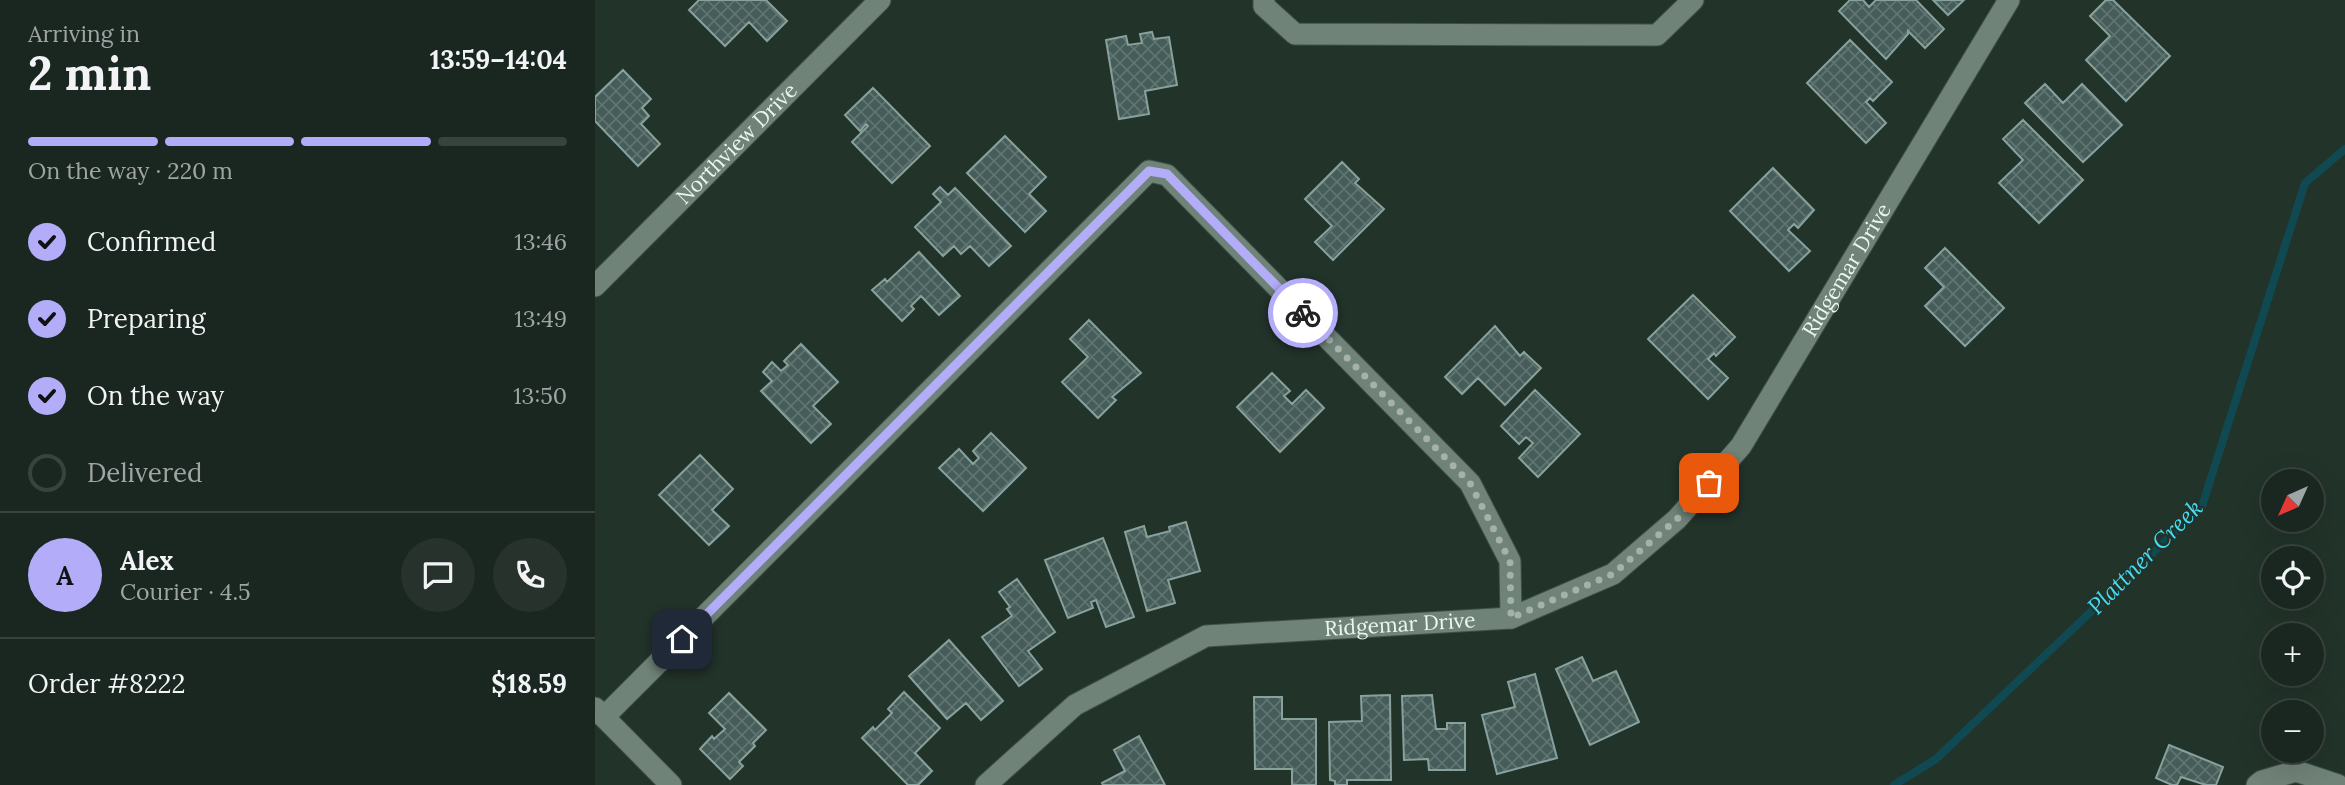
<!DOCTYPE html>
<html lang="en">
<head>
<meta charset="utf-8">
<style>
  body { margin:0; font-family:Lora,serif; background:#27322d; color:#f1f3f6; height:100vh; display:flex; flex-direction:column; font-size:26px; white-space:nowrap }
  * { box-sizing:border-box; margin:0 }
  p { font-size:23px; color:#9fa5a5 }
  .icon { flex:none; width:38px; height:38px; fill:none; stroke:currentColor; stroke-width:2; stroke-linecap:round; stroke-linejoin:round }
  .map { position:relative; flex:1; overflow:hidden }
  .sheet { display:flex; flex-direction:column; background:#1a2620; width:595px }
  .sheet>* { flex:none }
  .needle { width:46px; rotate:225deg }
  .tools { position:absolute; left:1666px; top:469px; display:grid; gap:14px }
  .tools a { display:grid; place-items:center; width:63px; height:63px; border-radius:50%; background:#1a2620; box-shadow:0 7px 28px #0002,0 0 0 2px #38433e; font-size:35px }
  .pin { position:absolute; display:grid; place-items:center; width:60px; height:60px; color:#fff; margin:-30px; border-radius:14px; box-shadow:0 4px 10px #0006 }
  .courier { position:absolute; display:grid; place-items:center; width:70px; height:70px; margin:-35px; border:5px solid #b3adf9; border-radius:50%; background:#fff; color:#222; box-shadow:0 2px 9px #0007 }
  .headline em { font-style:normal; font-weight:700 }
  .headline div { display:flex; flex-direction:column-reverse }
  .headline { display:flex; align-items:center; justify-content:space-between; height:119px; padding:0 28px }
  h1 { font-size:46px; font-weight:700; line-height:52px }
  .bar { display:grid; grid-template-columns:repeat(4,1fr); gap:10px 7px; align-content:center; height:84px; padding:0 28px }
  .bar i { height:9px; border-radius:5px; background:#38433e }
  .bar .on { background:#b3adf9 }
  .bar p { grid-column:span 4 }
  .line { display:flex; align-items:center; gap:18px; padding:0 28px; border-top:2px solid #38433e }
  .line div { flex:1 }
  .round { display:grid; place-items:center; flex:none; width:74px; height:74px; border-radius:37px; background:#27322d }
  ol { padding:0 28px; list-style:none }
  li { display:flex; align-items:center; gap:21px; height:77px }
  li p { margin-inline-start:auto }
  li .icon { padding:7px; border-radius:50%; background:#b3adf9; color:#111; stroke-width:4 }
  li:last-child { color:#9fa5a5 }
  li i { width:38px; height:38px; border:4px solid #38433e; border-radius:50% }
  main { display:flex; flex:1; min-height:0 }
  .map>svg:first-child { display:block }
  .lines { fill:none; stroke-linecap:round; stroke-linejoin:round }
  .stream { stroke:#104952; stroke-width:8 }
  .building { fill:url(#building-cross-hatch); stroke:#87a19d; stroke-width:2 }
  .minor-casing { stroke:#405047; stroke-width:23 }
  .minor { stroke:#708378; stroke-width:21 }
  .done { stroke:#a5b2ab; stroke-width:7; stroke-dasharray:0 12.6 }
  .route { stroke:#b3adf9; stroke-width:9 }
  .labels { text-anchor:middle; stroke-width:5; stroke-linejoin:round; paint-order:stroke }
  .street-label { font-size:21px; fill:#ebf6f0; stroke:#22332a }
  .water-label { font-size:23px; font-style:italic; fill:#46dcf5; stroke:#22332a }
</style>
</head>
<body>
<main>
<section class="sheet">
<div class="headline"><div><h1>2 min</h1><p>Arriving in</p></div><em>13:59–14:04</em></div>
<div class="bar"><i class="on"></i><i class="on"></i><i class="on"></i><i></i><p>On the way · 220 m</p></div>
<ol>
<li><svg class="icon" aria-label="check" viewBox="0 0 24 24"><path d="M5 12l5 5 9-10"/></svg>Confirmed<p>13:46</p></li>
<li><svg class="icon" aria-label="check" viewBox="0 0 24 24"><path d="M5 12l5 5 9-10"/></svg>Preparing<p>13:49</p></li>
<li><svg class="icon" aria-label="check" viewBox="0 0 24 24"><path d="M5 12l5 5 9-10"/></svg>On the way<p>13:50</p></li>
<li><i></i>Delivered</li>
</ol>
<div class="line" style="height:126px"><b class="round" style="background:#b3adf9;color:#111">A</b><div><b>Alex</b><p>Courier · 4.5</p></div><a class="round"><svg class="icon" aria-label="chat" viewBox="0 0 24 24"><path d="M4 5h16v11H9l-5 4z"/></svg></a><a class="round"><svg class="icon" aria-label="phone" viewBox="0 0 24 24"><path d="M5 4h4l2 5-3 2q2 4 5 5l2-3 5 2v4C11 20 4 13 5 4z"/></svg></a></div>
<div class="line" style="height:91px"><div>Order #8222</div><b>$18.59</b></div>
</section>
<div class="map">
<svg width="1750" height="785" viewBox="0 0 1750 785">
  <defs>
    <pattern id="building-cross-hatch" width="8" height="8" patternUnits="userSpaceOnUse" patternTransform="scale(1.75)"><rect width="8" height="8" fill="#455c59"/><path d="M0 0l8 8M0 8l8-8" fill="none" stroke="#607471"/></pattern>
  </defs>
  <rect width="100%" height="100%" fill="#22332a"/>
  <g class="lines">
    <path class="stream" d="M1299 785 1341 759 1607 506 1710 183 1750 149"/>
  </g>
  <path class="building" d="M104 0H171L192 21 172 41 154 22 130 46 94 10Z
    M1255 0H1268L1274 7 1281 0H1321L1349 29 1330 48 1313 31V34L1291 59 1244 11Z
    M1338 0H1369L1353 15Z
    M1511 0H1518L1575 56 1531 101 1491 60 1515 36 1495 16Z
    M557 32 559 39 574 37 582 85 550 91 554 114 524 119 511 40 531 36 533 45 547 43 545 34Z
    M1255 40 1297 82 1278 101 1275 98 1271 102 1291 123 1271 143 1212 83Z
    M28 70 56 99 47 108 54 116 46 124 65 144 43 166 0 121V97Z
    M1450 84 1468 103 1487 84 1527 125 1488 162 1430 103Z
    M278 88 335 146 297 183 257 142 273 126 271 124 265 131 250 115Z
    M1428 120 1488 180 1444 223 1404 183 1428 160 1408 139Z
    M410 136 451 177 434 194 451 211 430 232 372 173Z
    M747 162 764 179 760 183 789 209 738 260 720 242 737 226 710 199Z
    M1178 168 1219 210 1203 228 1199 224 1193 230 1215 251 1194 271 1135 211Z
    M345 187 353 195 360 188 416 246 394 266 375 246 366 254 359 246 348 256 320 227 346 202 338 194Z
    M1350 248 1409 308 1370 346 1330 306 1349 287 1330 268Z
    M324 252 365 296 344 315 326 296 316 306 319 309 307 321 277 290 290 279 292 282Z
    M1098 295 1140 337 1121 356 1119 353 1113 359 1133 378 1113 399 1053 339Z
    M494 320 546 373 517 397 521 400 503 418 467 382 493 357 475 339Z
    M900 326 925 356 929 352 946 368 910 405 883 378 867 394 850 377Z
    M206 344 243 382 218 406 236 424 216 443 166 391 177 381 168 372 177 362 186 371 193 365 189 361Z
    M677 373 695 391 689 396 697 404 711 390 729 408 685 452 642 407Z
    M940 390 985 434 943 477 924 458 938 443 931 437 924 444 906 426Z
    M396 433 431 468 388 511 344 468 364 449 378 464 384 458 378 451Z
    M105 455 138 489 117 510 134 526 114 545 64 495Z
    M591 522 605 571 573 580 580 603 552 611 530 532 549 526 552 537 575 531 574 527Z
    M508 538 539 617 511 627 501 600 496 602 498 608 473 618 450 560Z
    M422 579 460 632 433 651 447 669 424 686 387 637 417 616 412 609 415 607 404 592Z
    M354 640 408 701 386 720 371 703 352 719 314 676Z
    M987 657 998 681 1021 671 1044 722 995 745 961 669Z
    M940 674 962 758 902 774 887 715 920 707 913 682Z
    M309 692 345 728 320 753 337 771 323 785H313L267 738 278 727 280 730 297 713 293 709Z
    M134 693 171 730 158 743 160 746 144 762 148 766 135 779 105 749 117 736 119 739 130 729 114 713Z
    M795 695 796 780H752V785H740V781L735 780 734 722 767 721 766 696Z
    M837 695 841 729H852V723H870V770H834L833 759 809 760 807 696Z
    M659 697H687V719H721V785H697V769H660Z
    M544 736 570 785H508L507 783 530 771 519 750Z
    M1574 745 1628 767 1621 785H1611L1586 777 1582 785H1577L1561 778Z"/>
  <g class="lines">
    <g class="minor-casing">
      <g id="minor">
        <path d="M669 0V6L700 34 1062 35 1098 0"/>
        <path id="s1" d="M0 286 285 0"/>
        <path d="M0 708 76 785"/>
        <path d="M9 717 554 171 572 175 875 483 915 561 916 618"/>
        <path id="s2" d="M391 785 480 705 611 636 916 618 1018 574 1082 519 1146 446 1414 0"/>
        <path d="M1662 785 1667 781 1701 771 1743 785"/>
      </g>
    </g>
    <use href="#minor" class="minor"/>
  </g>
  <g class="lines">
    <path class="done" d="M708 313 875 483 915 561 916 618 1018 574 1082 519 1114 483"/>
    <path class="route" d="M87 639 554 171 572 174 708 313"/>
  </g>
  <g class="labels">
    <g class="street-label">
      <text dy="7" stroke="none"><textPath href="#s1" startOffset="201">Northview Drive</textPath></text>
      <text dy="7" stroke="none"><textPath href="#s2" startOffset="1071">Ridgemar Drive</textPath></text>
      <text dy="7" stroke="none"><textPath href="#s2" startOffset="462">Ridgemar Drive</textPath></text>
    </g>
    <g class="water-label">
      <text transform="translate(1550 557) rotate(-45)" y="8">Plattner Creek</text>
    </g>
  </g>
</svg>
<div class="tools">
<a><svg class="needle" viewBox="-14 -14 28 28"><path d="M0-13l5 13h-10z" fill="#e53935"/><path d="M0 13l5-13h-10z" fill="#9fa5a5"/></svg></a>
<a><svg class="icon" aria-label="locate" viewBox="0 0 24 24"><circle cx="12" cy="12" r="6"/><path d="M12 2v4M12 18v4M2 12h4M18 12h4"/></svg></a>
<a>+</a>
<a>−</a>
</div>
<div class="pin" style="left:1114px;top:483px;background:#ea580c"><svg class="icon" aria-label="bag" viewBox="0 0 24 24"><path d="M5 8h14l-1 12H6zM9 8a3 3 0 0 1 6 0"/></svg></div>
<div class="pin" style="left:87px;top:639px;background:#1f2937"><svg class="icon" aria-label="home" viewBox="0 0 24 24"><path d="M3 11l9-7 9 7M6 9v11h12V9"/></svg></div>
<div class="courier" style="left:708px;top:313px"><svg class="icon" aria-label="bike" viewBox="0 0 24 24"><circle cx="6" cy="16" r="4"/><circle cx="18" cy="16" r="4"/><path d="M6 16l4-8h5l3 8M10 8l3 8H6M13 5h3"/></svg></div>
</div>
</main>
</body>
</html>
